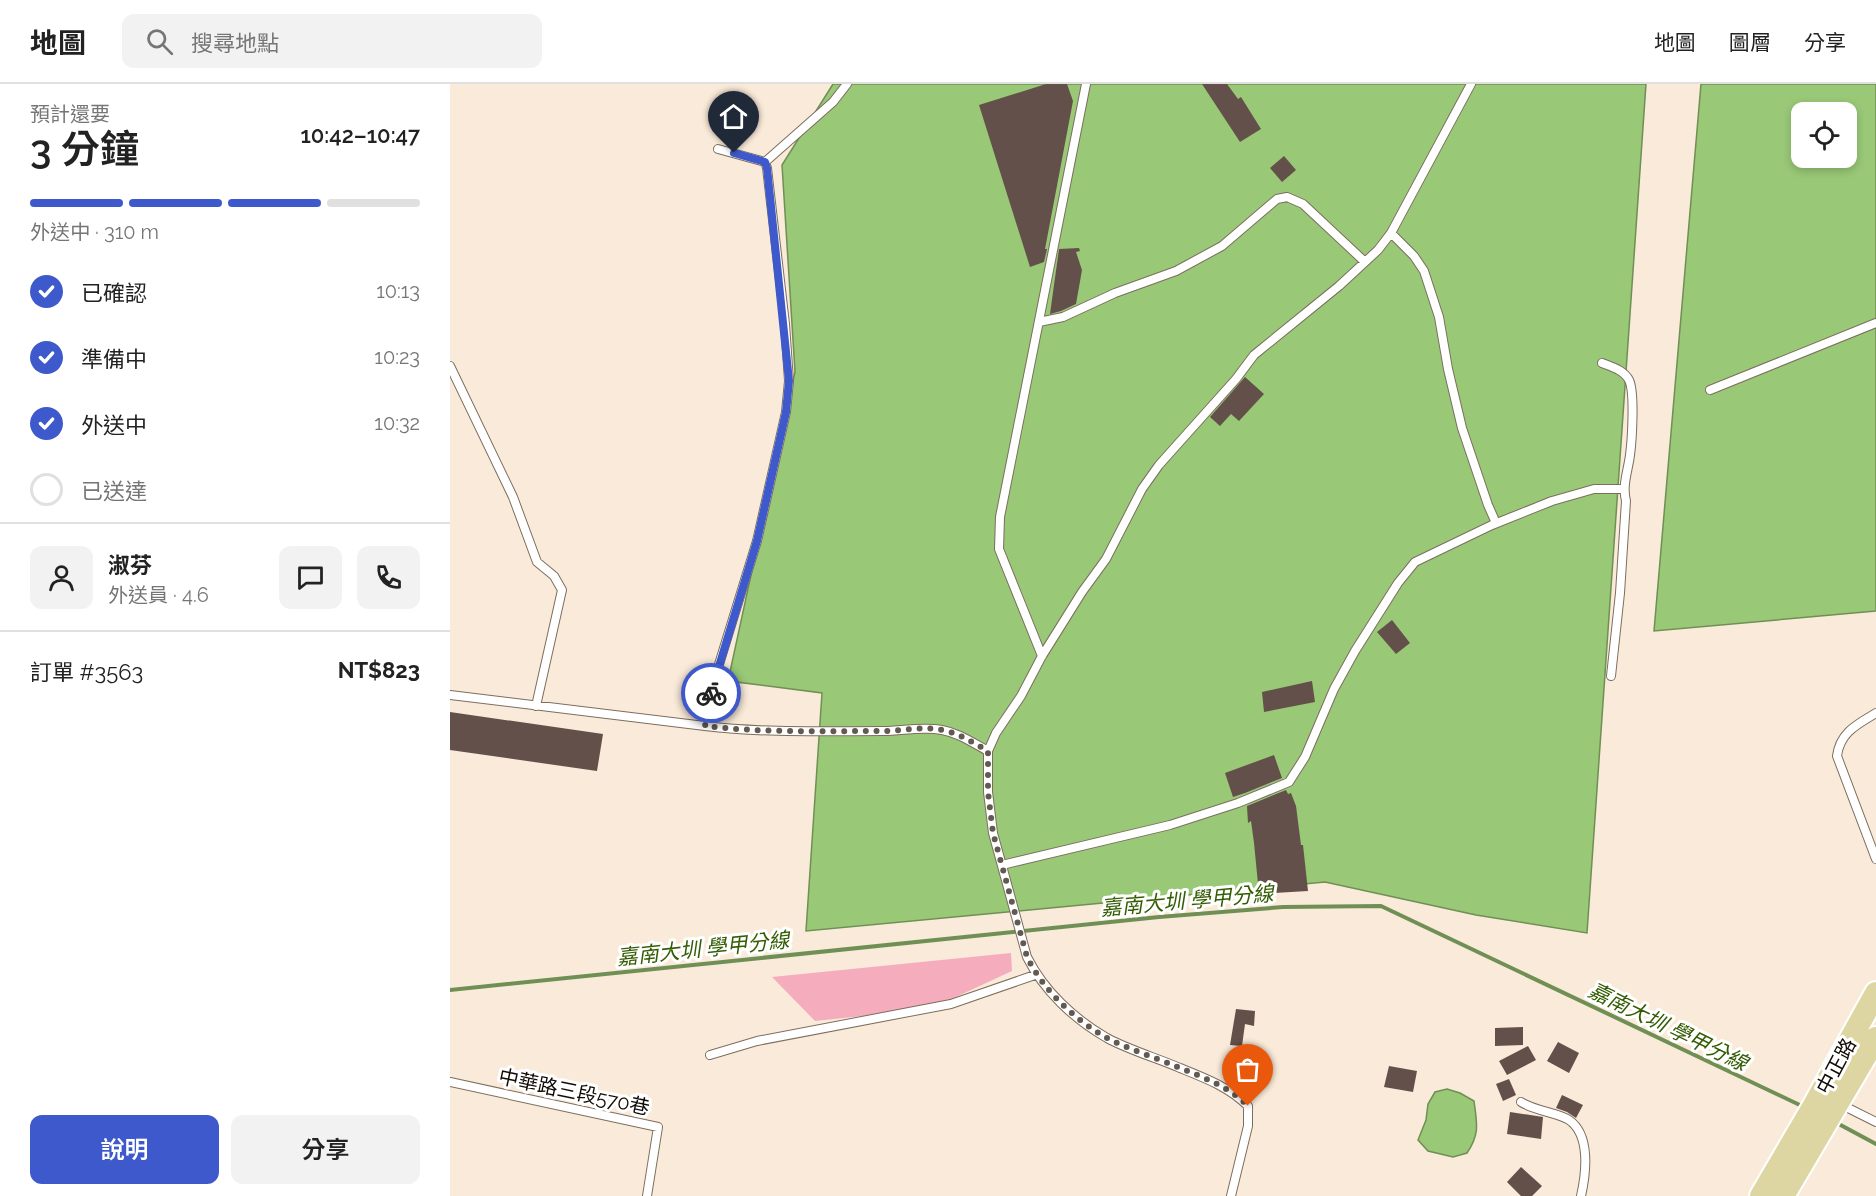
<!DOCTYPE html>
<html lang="zh-TW">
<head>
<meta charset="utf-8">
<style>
  body { margin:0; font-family:Raleway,"Noto Sans TC",sans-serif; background:#f2f2f2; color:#222; height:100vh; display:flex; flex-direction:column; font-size:22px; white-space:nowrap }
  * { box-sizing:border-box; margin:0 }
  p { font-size:20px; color:#767676 }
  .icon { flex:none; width:33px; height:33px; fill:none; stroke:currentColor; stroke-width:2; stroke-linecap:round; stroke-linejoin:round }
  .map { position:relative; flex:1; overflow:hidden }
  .side { display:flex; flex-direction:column; background:#fff; width:450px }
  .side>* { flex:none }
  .fabs { position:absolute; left:1341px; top:18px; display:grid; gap:12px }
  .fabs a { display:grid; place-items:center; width:66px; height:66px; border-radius:12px; background:#fff; box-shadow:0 3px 9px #0003; font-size:30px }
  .pin { position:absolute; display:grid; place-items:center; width:51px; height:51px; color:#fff; margin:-62px -26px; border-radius:50% 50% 50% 0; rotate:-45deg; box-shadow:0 0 6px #0007 }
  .pin .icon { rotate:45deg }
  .courier { position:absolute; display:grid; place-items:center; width:60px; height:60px; margin:-30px; border:4px solid #3e59cb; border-radius:50%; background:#fff; color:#222; box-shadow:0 2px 8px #0007 }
  .summary em { font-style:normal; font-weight:600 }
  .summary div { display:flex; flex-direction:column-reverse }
  .summary { display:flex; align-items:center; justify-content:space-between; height:102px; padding:0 30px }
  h1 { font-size:39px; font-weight:600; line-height:45px }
  .bar { display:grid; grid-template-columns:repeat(4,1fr); gap:9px 6px; align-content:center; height:72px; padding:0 30px }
  .bar i { height:8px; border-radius:4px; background:#e0e0e0 }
  .bar .selected { background:#3e59cb }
  .bar p { grid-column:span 4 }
  .line { display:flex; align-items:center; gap:15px; padding:0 30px; border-top:2px solid #e0e0e0 }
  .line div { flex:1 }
  .round { display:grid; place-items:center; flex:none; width:63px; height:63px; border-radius:12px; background:#f2f2f2 }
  ol { padding:0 30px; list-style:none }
  li { display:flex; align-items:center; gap:18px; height:66px }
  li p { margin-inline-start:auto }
  li .icon { padding:6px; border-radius:50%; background:#3e59cb; color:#fff; stroke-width:4 }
  li:last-child { color:#767676 }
  li i { width:33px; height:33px; border:3px solid #e0e0e0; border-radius:50% }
  .primary-button { display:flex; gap:12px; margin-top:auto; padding:12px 30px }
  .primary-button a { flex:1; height:69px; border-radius:12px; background:#3e59cb; color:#fff; font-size:24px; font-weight:600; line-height:69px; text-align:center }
  .primary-button a+a { background:#f2f2f2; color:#222 }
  header { display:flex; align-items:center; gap:36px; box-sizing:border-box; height:84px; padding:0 30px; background:#fff; border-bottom:2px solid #e0e0e0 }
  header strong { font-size:28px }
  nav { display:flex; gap:33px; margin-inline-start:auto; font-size:21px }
  .search { width:420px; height:54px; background:#f2f2f2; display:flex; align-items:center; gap:15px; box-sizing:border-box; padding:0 21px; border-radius:12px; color:#767676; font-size:22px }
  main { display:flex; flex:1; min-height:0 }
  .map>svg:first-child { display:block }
  .green { fill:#f5adbd }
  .water { fill:#99c877; stroke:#708f55; stroke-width:1.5; fill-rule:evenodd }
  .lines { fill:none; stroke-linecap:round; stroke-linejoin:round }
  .stream { stroke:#708f55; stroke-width:4 }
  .building { fill:#64504a }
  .service-casing { stroke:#7c6e5f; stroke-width:10 }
  .primary-casing { stroke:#fff; stroke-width:26 }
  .service { stroke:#fff; stroke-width:8 }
  .primary { stroke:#ddd6a2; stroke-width:22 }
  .done { stroke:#625950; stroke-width:6; stroke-dasharray:0 10.8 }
  .route { stroke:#3e59cb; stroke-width:8 }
  .labels { text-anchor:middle; stroke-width:6; stroke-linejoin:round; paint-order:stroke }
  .street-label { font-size:20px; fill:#100b06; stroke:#fff }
  .water-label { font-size:21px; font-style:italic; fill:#345d03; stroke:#fff }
</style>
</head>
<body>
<header>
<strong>地圖</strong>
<div class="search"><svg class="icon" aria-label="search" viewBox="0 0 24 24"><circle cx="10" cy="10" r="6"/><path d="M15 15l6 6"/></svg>搜尋地點</div>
<nav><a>地圖</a><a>圖層</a><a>分享</a></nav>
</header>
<main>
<section class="side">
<div class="summary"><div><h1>3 分鐘</h1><p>預計還要</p></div><em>10:42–10:47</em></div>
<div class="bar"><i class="selected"></i><i class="selected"></i><i class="selected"></i><i></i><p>外送中 · 310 m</p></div>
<ol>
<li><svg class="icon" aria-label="check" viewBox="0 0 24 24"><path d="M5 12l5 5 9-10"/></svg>已確認<p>10:13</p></li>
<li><svg class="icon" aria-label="check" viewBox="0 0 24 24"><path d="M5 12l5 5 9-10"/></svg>準備中<p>10:23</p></li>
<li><svg class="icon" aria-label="check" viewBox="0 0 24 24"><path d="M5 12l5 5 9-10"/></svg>外送中<p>10:32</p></li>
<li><i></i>已送達</li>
</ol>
<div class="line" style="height:108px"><a class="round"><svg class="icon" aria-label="person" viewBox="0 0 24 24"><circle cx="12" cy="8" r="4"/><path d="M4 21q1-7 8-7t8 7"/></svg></a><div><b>淑芬</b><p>外送員 · 4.6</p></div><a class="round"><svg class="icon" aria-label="chat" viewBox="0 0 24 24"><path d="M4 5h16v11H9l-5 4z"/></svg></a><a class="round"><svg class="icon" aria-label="phone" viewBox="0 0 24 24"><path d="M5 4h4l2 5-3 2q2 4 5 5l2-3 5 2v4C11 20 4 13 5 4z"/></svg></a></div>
<div class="line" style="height:78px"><div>訂單 #3563</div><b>NT$823</b></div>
<div class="primary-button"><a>說明</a><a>分享</a></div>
</section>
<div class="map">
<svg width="1426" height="1112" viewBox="0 0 1426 1112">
  <rect width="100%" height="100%" fill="#faead9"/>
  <path class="green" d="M561 869 562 887 480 925 365 937 322 893Z"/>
  <path class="water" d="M383 0H1196L1137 849 1026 831 875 798 356 847 372 609 278 597 345 288 332 81Z
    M1251 0H1426V527L1204 547ZM1352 28H1396V74H1352Z
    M997 1005 1010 1009 1024 1017C1027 1040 1030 1050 1017 1069L1003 1073 978 1067 968 1056 976 1036 978 1020 985 1008Z"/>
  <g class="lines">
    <path class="stream" d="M0 906 709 833 833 823 931 822 1354 1023
      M1385 1038 1426 1060"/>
  </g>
  <path class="building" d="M596 0H617L623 17 595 165H597L594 178 580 183 529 21Z
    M752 0H777L788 15 791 13 811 45 790 58Z
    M834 72 846 86 832 98 820 84Z
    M629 164 630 167 626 168 632 186 626 220 611 227 600 230 609 165Z
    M795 293 814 310 789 337 781 330 770 342 760 333Z
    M942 536 960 559 946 570 927 548Z
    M862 597 865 618 814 628 812 608Z
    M0 628 153 650 147 687 0 666Z
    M824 671 832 694 795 709 783 713 775 689Z
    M836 706 838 710 841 709 846 722 851 761H853L858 807 809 810 804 759 801 737 798 739 797 722Z
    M786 925 805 927 804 942 795 940 792 962 780 961Z
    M1073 943V961L1045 962V944Z
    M1108 958 1129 969 1119 989 1097 977Z
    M1078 962 1086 976 1057 991 1049 977Z
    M804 965 815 984 791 999 779 980Z
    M939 982 967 987 963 1008 934 1003Z
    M1059 995 1066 1011 1053 1017 1046 1000Z
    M1112 1011 1133 1021 1126 1034 1117 1028 1106 1024Z
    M1060 1028 1093 1033 1091 1055 1057 1050Z
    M1071 1083 1092 1102 1082 1112H1071L1057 1098Z"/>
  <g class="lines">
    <g class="service-casing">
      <path id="service" d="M315 78 383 18 397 0
        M941 149 964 172 974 187 989 233 998 285 1012 344 1038 421 1046 439
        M589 238 613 233 665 209 726 187 772 162 827 115 837 113 853 120 915 178
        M1152 279C1162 283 1174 286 1179 296 1185 308 1182 356 1180 371 1178 387 1172 401 1176 417L1170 509 1161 592
        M0 282 63 413 87 478 104 492 112 506 86 622
        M1260 306 1426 239
        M592 572 549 465 550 433 636 0
        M0 611 255 642 262 603 307 457 336 328 339 297 335 240 317 84 315 78 268 65
        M1426 629C1408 640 1390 648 1387 672L1426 775
        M255 642C314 649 374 647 433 647 453 647 472 642 492 646 509 649 523 659 538 667
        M552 781 720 741 788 719 839 698 855 673 884 605 905 567 948 499 965 478 1042 441 1102 417 1144 405H1173
        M260 971 307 957 501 920 585 891
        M0 998 208 1043 197 1112
        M1071 1018C1085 1027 1109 1029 1119 1036 1141 1051 1136 1090 1131 1112
        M1390 1020 1426 1038
        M781 1112 798 1042V1022C779 1003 755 994 730 984 707 974 679 966 657 954 624 935 594 907 577 873L543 749 538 708V667L546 649 571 612 592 572 632 508 656 475 692 405 709 381 786 295 804 271 889 202 928 166 941 149 1021 0"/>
    </g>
    <g class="primary-casing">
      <path id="primary" d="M1311 1112 1363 1023 1426 909
        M1333 1112 1426 954"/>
    </g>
    <use href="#service" class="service"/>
    <use href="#primary" class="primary"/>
  </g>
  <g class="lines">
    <path class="done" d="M261 609 255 642C313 649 374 647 433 647 453 647 472 642 492 646 509 649 523 659 538 667V708L543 749 577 873C594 907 624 935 657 954 680 966 707 974 730 984 755 994 779 1003 798 1022"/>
    <path class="route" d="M261 609 307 457 336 328 339 297 317 84 315 78 284 69"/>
  </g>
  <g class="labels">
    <g class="street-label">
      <text transform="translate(1386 982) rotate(-62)" y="7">中正路</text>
      <text transform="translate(124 1008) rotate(12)" y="7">中華路三段570巷</text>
    </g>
    <g class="water-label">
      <text transform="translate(737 817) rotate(-5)" y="7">嘉南大圳 學甲分線</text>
      <text transform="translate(253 865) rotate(-6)" y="7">嘉南大圳 學甲分線</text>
      <text transform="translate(1218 943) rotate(26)" y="7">嘉南大圳 學甲分線</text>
    </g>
  </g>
</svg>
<div class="fabs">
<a><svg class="icon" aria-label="locate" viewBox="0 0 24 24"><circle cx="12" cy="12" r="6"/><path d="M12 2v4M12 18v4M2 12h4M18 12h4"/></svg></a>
</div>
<div class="pin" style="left:798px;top:1022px;background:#ea580c"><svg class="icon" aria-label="bag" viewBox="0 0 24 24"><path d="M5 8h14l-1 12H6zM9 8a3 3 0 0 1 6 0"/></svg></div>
<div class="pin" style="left:284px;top:69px;background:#1f2937"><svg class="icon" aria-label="home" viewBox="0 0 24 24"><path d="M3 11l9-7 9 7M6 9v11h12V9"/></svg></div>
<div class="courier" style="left:261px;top:609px"><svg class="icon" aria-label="bike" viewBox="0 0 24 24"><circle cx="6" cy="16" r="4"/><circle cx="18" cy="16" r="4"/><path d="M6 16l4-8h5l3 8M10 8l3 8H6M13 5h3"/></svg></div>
</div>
</main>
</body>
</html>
